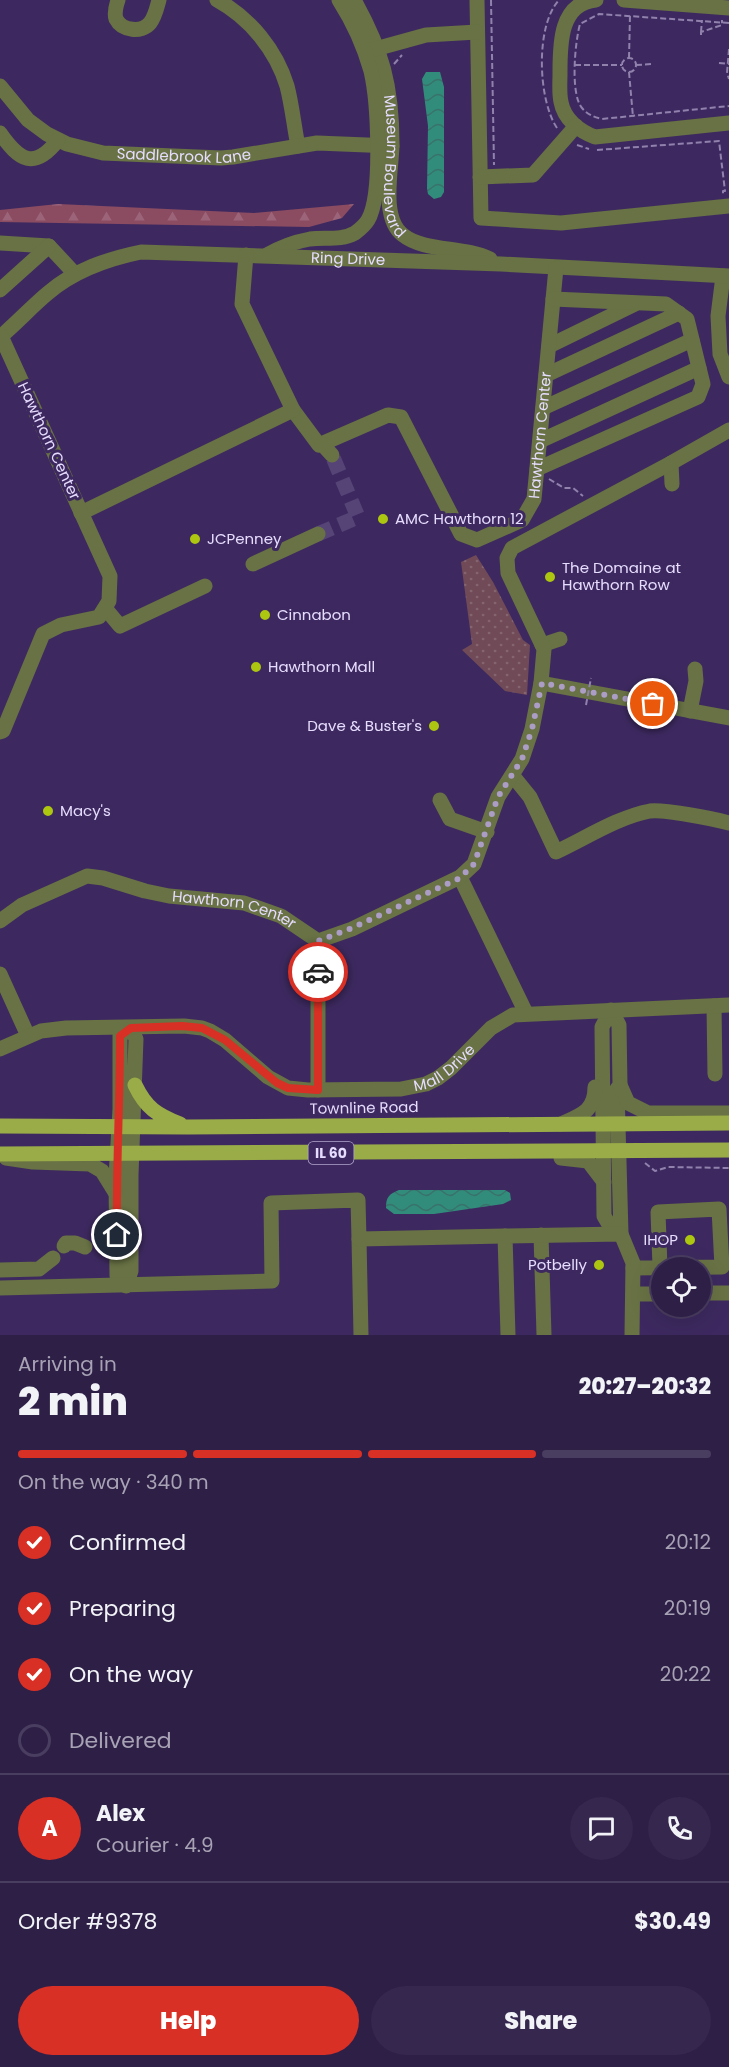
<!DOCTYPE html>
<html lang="en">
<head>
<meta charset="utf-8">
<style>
  body { margin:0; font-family:Poppins,sans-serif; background:#36274e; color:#f1f3f6; height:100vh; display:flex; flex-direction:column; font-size:22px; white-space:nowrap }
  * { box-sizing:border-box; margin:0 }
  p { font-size:20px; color:#a7a2b4 }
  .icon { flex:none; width:33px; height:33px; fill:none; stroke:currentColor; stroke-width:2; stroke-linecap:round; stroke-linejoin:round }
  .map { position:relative; height:1335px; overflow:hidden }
  .details { display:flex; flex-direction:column; background:#2e1f47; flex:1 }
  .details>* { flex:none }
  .tools { position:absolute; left:651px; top:1257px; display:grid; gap:12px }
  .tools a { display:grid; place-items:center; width:60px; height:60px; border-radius:50%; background:#2e1f47; box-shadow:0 6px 24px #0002,0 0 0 2px #493d60; font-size:30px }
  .pin { position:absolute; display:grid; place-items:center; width:51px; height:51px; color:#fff; margin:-26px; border:3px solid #fff; border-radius:50%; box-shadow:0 2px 6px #0007 }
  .courier { position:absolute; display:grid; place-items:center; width:60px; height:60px; margin:-30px; border:4px solid #d93025; border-radius:50%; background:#fff; color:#222; box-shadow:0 2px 8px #0007 }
  .summary em { font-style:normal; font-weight:800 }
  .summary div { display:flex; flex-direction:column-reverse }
  .summary { display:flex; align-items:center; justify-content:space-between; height:102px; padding:0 18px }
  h1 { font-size:39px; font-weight:800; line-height:45px }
  .bar { display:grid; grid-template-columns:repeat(4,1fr); gap:9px 6px; align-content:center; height:72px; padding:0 18px }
  .bar i { height:8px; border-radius:4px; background:#493d60 }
  .bar .active { background:#d93025 }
  .bar p { grid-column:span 4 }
  .line { display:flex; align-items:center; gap:15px; padding:0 18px; border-top:2px solid #493d60 }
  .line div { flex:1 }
  .round { display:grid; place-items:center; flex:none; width:63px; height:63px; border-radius:32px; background:#36274e }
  ol { padding:0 18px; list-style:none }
  li { display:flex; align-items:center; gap:18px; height:66px }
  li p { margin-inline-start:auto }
  li .icon { padding:6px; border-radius:50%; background:#d93025; color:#fff; stroke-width:4 }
  li:last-child { color:#a7a2b4 }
  li i { width:33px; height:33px; border:3px solid #493d60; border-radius:50% }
  .action { display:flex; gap:12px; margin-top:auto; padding:12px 18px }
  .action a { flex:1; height:69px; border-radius:36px; background:#d93025; color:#fff; font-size:24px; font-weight:800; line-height:69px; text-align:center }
  .action a+a { background:#36274e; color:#f1f3f6 }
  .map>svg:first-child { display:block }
  .grass { fill:url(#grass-dots) }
  .forest { fill:url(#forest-firs) }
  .water { fill:url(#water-waves) }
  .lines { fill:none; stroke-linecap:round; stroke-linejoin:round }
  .minor-tunnel { stroke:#564477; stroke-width:15; stroke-dasharray:15 8; stroke-linecap:butt }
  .path { stroke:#9081ad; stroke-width:2; stroke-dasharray:6 3; stroke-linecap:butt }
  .minor { stroke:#687244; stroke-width:15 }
  .major { stroke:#99ac48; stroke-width:15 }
  .path-bridge { stroke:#9081ad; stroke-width:2; stroke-dasharray:6 3; stroke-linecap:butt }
  .done { stroke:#ab9dc6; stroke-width:6; stroke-dasharray:0 10.8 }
  .route { stroke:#d93025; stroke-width:8 }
  .poi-dot { fill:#adc60f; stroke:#3d295f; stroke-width:2 }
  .labels { text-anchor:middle; stroke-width:6; stroke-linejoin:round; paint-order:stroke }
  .shield { fill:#3d295f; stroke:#b3a6ce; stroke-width:1.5 }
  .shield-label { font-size:14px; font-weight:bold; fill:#e6dcfe }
  .street-label { font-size:15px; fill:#e6dcfe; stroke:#3d295f }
  .poi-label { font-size:15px; fill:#e6dcfe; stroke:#3d295f; text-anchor:start }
</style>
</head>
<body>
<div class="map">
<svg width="729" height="1335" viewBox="0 0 729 1335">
  <defs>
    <pattern id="grass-dots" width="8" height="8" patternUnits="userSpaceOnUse" patternTransform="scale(1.5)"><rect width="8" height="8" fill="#704a56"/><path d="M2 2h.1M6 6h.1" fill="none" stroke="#84646f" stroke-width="1.8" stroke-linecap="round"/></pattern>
    <pattern id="forest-firs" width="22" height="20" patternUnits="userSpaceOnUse" patternTransform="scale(1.5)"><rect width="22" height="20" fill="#8b4b61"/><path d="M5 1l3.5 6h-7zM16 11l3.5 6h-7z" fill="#9b6479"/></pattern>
    <pattern id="water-waves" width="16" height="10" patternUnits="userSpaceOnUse" patternTransform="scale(1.5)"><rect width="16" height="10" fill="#318c7b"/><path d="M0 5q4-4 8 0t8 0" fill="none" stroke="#38726b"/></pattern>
  </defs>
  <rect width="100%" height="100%" fill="#3d295f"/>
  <path class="grass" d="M476 555 493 582 523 640 530 645 527 695 505 691 462 650 472 644 461 562Z"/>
  <path class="forest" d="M58 204 254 213 354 204 342 218 309 227 0 222V210Z"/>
  <path class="water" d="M426 72H440L444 87V192L441 197 434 199 428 194 427 189 428 126 422 79Z
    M399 1190H505L510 1193 511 1200 503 1204 434 1214H394L386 1208C386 1197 389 1194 399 1190Z"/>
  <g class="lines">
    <path class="minor-tunnel" d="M318 534 358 517 332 455"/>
    <path class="path" d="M491 0 494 165
      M729 23 599 14 580 24C575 42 570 94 582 108 588 115 594 117 602 119L729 106
      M701 32 702 20
      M701 35V32L722 25V20
      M729 49 727 73 729 79
      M629 58 630 15
      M622 65a7 7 0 1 1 14 0a7 7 0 1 1-14 0Z
      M719 63 729 64
      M394 64 402 55
      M575 65H622
      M636 65 653 64
      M629 72 633 117
      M557 128C538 100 535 26 559 0
      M577 145 589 149
      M597 150 719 141 725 191H723V194
      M549 479 564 488H573L583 496
      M645 1163 655 1171 668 1167 729 1168"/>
    <g class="minor">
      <path d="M118 0C116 6 114 13 116 19 122 31 142 33 150 23 155 17 157 7 159 0"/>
      <path d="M217 0C250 18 276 50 287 86 292 105 294 126 298 146"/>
      <path id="s1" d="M354 0C382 50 392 86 392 144 392 168 380 218 403 235 424 252 464 246 490 259"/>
      <path d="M477 0 481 218 561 223 729 206"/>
      <path d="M596 0C559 3 560 46 560 74 560 83 559 93 561 102 564 119 579 131 595 137L729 123"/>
      <path d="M624 0 729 8"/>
      <path d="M368 51 426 35 477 32"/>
      <path id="s2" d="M0 86 28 120 47 134 67 144 103 153 221 158 233 157 317 143 392 146"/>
      <path d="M0 133C19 160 34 171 58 140"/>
      <path d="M480 177 533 175 576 126"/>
      <path d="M0 243 49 246 75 274"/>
      <path d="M267 255C280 247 294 242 310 239 325 237 341 241 355 233 359 230 365 225 368 220 383 194 378 101 371 71 364 46 353 22 339 0"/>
      <path d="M723 276 718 316 720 354 729 377"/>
      <path d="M0 290 49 246"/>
      <path id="s3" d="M0 337C17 323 31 307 48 293 75 270 107 259 141 252L501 264 729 276"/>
      <path d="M549 346 635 304"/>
      <path d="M546 375 679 313"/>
      <path d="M543 408 692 340"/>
      <path id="s4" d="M293 410 319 445 388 415 401 417 461 534 477 540 522 520 534 499 556 268"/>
      <path d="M540 441 699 368"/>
      <path d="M322 444 332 455"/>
      <path d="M671 463 672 484"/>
      <path d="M537 469 698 397 703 384 687 319 666 304 553 299"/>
      <path d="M81 513 293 410 242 304 246 255"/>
      <path d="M253 564 318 534"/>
      <path d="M105 608 120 626 205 586"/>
      <path d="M542 645 560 639"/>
      <path d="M541 683 729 718"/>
      <path d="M690 711 696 681 695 669"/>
      <path d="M0 732 3 731 43 634 61 625 99 617 109 601 110 576 1 336"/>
      <path d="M513 776 530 797 556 852C586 838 618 817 650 811 663 809 715 819 729 823"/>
      <path d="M440 800 450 819 487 832"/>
      <path d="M460 877 526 1013"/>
      <path id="s5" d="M0 921 22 905 87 876 103 878 145 891 169 896 244 903 281 916 318 941 352 929 460 877 474 864 498 797 522 759 532 729 541 683 544 649 508 573 507 558 512 548 671 463 729 430"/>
      <path d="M318 941V1090"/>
      <path d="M0 974 28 1036"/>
      <path d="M714 1006 715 1074"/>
      <path d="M611 1010 619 1025 620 1085 617 1089 621 1234 611 1228 604 1216 602 1027Z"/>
      <path d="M131 1028 136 1039 131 1175V1271L126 1286 117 1276 116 1177 120 1109V1036Z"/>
      <path id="s6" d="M0 1049 41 1031 66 1028 184 1026 202 1028 210 1031 225 1040 268 1077 288 1088 308 1090 401 1089 426 1084 438 1078 451 1068 491 1028 513 1015 729 1005"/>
      <path d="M620 1085 628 1103 648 1113H729"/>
      <path d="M561 1124C581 1115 595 1111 595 1087"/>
      <path d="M6 1158 33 1162 90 1164 102 1171 115 1192"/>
      <path d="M561 1158 588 1161 604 1182"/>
      <path d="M541 1235 544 1335"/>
      <path d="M359 1239 361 1335"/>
      <path d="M64 1246 66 1243H75L85 1247"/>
      <path d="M633 1268 722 1267 719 1209 658 1212 660 1267"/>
      <path d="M0 1270 39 1269 53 1258"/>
      <path d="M0 1288 272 1281 271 1203 358 1200 359 1239 505 1236"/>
      <path d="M700 1293H729"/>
      <path d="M633 1294H662"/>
      <path d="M508 1335 505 1236 621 1234 633 1263 632 1335"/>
    </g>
    <path class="major" d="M135 1085C146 1108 157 1115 180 1124
      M0 1126 188 1127 729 1123
      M0 1154 729 1150"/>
    <path class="path-bridge" d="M586 705 591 678"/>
  </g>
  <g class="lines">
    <path class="done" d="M318 972V941L352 928 460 878 474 864 498 797 522 759 532 729 542 683 653 704"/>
    <path class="route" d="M117 1235C116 1169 120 1102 120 1036L131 1028 182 1026 202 1028 225 1040 277 1083 288 1088 318 1090V972"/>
  </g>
  <g class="poi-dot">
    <circle cx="383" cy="519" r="6"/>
    <circle cx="195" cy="539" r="6"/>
    <circle cx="550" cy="577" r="6"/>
    <circle cx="265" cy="615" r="6"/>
    <circle cx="256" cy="667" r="6"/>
    <circle cx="434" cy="726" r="6"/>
    <circle cx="48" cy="811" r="6"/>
    <circle cx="690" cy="1240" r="6"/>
    <circle cx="599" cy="1265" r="6"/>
  </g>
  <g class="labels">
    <rect class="shield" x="308.5" y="1142" width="45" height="22" rx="4.5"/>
    <g class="shield-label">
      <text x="331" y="1158">IL 60</text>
    </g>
    <g class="street-label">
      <text dy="5" stroke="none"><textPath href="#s2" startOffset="208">Saddlebrook Lane</textPath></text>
      <text dy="5" stroke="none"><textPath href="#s1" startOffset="174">Museum Boulevard</textPath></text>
      <text dy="5" stroke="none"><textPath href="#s3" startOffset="375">Ring Drive</textPath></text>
      <text dy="5" stroke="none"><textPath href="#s4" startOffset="418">Hawthorn Center</textPath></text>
      <text transform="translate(49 441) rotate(65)" y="5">Hawthorn Center</text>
      <text dy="5" stroke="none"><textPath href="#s5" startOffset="250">Hawthorn Center</textPath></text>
      <text dy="5" stroke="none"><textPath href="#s6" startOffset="474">Mall Drive</textPath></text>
      <text transform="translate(364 1108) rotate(-1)" y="5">Townline Road</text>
    </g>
    <g class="poi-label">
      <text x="395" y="524">AMC Hawthorn 12</text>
      <text x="207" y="544">JCPenney</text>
      <text x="562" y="573">The Domaine at<tspan x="562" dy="17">Hawthorn Row</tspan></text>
      <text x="277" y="620">Cinnabon</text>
      <text x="268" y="672">Hawthorn Mall</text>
      <text x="422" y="731" text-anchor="end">Dave &amp; Buster's</text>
      <text x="60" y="816">Macy's</text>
      <text x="678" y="1245" text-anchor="end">IHOP</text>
      <text x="587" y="1270" text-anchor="end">Potbelly</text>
    </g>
  </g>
</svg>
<div class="tools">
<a><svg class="icon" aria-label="locate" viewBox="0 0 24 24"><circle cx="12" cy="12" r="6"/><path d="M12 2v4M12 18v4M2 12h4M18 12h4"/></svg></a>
</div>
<div class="pin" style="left:653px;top:704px;background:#ea580c"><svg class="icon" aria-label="bag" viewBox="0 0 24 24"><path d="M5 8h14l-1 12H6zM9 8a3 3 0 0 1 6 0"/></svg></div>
<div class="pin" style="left:117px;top:1235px;background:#1f2937"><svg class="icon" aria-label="home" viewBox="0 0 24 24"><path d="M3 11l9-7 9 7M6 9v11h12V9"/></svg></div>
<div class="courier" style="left:318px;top:972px"><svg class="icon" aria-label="car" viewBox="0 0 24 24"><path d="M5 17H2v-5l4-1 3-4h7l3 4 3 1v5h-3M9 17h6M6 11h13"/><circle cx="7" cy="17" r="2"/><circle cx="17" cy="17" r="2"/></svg></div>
</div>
<section class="details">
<div class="summary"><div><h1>2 min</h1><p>Arriving in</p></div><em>20:27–20:32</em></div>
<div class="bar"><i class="active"></i><i class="active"></i><i class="active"></i><i></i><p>On the way · 340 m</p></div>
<ol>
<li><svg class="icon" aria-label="check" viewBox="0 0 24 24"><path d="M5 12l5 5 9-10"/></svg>Confirmed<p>20:12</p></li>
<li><svg class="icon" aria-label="check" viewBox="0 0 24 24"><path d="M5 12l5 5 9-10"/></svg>Preparing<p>20:19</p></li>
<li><svg class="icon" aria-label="check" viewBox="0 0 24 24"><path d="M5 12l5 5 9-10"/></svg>On the way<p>20:22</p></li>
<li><i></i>Delivered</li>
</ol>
<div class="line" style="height:108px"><b class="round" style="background:#d93025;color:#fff">A</b><div><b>Alex</b><p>Courier · 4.9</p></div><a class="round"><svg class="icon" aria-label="chat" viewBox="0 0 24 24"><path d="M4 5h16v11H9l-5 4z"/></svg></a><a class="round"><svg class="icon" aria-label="phone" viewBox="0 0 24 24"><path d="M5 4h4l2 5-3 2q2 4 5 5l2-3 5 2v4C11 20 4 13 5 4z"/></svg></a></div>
<div class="line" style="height:78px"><div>Order #9378</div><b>$30.49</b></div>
<div class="action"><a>Help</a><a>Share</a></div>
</section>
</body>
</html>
